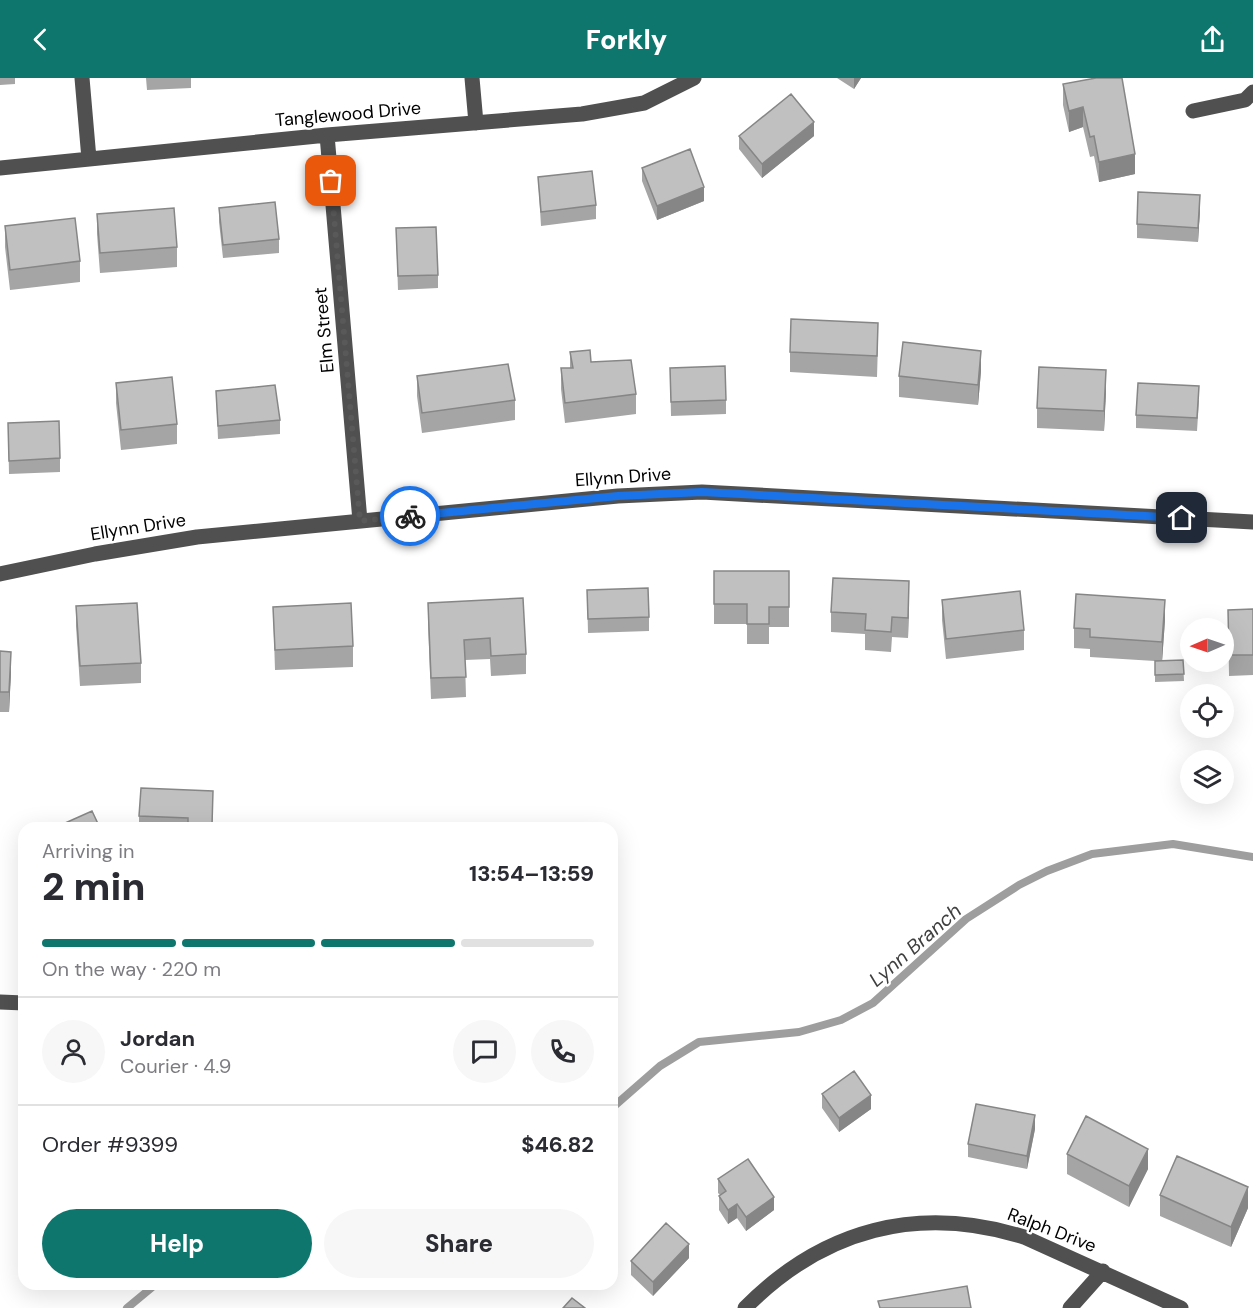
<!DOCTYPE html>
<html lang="en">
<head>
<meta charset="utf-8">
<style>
  body { margin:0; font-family:"DM Sans",sans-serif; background:#f7f7f7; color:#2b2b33; height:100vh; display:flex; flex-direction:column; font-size:22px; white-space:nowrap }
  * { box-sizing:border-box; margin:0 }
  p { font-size:20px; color:#7c7c81 }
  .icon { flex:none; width:33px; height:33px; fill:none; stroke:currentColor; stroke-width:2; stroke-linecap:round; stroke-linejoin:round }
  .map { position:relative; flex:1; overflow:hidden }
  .panel { position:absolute; left:18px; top:744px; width:600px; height:468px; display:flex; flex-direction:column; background:#fff; border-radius:18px; box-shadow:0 6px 24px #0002 }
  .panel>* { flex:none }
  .needle { width:39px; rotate:268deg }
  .tools { position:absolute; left:1180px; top:540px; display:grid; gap:12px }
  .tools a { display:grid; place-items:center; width:54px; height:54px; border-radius:50%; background:#fff; box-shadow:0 6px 24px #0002; font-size:30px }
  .pin { position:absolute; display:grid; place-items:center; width:51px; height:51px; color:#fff; margin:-26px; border-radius:12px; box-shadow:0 3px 9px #0006 }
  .courier { position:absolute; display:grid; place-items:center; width:60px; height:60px; margin:-30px; border:4px solid #1a73e8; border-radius:50%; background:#fff; color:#222; box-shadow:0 2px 8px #0007 }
  .head em { font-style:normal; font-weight:800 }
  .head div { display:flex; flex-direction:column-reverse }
  .head { display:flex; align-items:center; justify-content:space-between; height:102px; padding:0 24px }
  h1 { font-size:39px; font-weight:800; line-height:45px }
  .bar { display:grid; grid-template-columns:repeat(4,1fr); gap:9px 6px; align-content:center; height:72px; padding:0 24px }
  .bar i { height:8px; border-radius:4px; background:#e1e1e2 }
  .bar .on { background:#0f766e }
  .bar p { grid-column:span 4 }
  .line { display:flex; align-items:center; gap:15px; padding:0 24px; border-top:2px solid #e1e1e2 }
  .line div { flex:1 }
  .round { display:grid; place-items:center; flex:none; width:63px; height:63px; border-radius:32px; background:#f7f7f7 }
  .cta { display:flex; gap:12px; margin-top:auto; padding:12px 24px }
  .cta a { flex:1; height:69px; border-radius:36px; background:#0f766e; color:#fff; font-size:24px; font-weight:800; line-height:69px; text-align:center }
  .cta a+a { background:#f7f7f7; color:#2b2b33 }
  header { display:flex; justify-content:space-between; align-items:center; height:78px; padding:0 24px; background:#0f766e; color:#fff; font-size:27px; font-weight:800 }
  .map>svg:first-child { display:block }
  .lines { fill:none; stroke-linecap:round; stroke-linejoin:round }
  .stream { stroke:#9e9e9e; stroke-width:8 }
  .minor { stroke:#505050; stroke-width:15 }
  .wall { fill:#a5a5a5 }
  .shaded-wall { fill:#868686 }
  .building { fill:#c0c0c0; stroke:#868686; stroke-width:1.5 }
  .done { stroke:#595959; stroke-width:6; stroke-dasharray:0 10.8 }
  .route { stroke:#1a73e8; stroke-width:8 }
  .labels { text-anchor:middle; stroke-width:4.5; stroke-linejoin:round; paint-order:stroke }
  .street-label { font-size:18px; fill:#000; stroke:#fff }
  .water-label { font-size:20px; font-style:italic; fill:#3f3f3f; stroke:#fff }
</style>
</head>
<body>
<header><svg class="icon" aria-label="back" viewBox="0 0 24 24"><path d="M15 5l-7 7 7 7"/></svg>Forkly<svg class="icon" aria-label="share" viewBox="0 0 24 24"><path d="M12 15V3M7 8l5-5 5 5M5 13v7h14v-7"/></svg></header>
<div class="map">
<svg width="1253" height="1230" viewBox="0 0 1253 1230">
  <rect width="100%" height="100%" fill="#fff"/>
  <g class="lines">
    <path class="stream" d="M612 1030 660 988 699 964 799 954 841 942 873 925 966 841 1019 807 1047 793 1092 776 1173 766 1253 779
      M127 1230 156 1206"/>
    <path class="minor" d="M82 0 89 81
      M472 0 476 45
      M1193 33 1245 22 1253 14
      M327 57 360 443
      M0 90 327 57 582 36 644 25 694 0
      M0 496 95 476 197 459 618 418 702 414 1253 444
      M0 924 24 925
      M745 1230C823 1151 918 1126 1024 1159L1181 1230
      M1070 1230 1103 1193"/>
  </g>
  <path class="wall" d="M0 0H15V6L0 7Z
    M146 0H191V10L147 12Z
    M837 0H861L854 11Z
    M1096 0 1135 96 1099 104 1094 78 1090 79 1083 49 1069 54 1063 27V6Z
    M739 58H814L762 100 739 71Z
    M642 90 704 123 657 142 642 103Z
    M538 99 596 127V141L541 148Z
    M219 130 279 161V175L223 180 219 144Z
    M1200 131 1198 164 1137 160V146Z
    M97 136 177 169V189L100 195 97 156Z
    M5 148 80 183V204L10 212 5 169Z
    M396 150 438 197V210L398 212Z
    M878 265 877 299 790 294V274Z
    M570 274 591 284 636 316V336L565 345 561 311V290H570Z
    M670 290 726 322V336L671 338Z
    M981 293 978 327 899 319V298Z
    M417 298 515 322V342L422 355 417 318Z
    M116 305 177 346V366L121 372 116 325Z
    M216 313 280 342V356L218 361Z
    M1106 313 1104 353 1037 350V330Z
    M1199 322 1197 353 1136 350V337Z
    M8 345 60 380V394L9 396Z
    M714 493H789V549H769V566H747V546H714Z
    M587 512 649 539V553L588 555Z
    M942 522 1024 552V572L946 581 942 542Z
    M909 523 908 560 892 559 891 574 865 572V556L831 554V534Z
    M428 525 526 576V596L491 598 490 581 465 582 466 619 431 621 428 545Z
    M76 528 141 585V605L80 608 76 548Z
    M273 529 353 568V589L275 592Z
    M1253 531V597L1229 598 1228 532Z
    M1165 542 1162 583 1183 582 1184 603 1155 604V583L1090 579V571L1074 570V550Z
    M0 573 11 594 9 634H0Z
    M213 727 212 750H139V738Z
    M822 1016 871 1031 839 1054 822 1030Z
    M1035 1051 1027 1091 968 1079V1066Z
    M1067 1076 1148 1091 1129 1129 1067 1096Z
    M718 1101 774 1132 746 1153 737 1140 728 1146 719 1132V1118L720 1117 718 1115Z
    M1160 1117 1248 1130 1231 1169 1160 1138Z
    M689 1180 653 1218 631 1197V1183Z"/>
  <path class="shaded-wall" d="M854 0H861L854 11Z
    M1083 29V49L1069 54V33Z
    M814 44V58L762 100V86Z
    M1135 76V96L1099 104V84Z
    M704 109V123L657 142V128Z
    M1200 117V131L1198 164V150Z
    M981 273V293L978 327V307Z
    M1106 292V313L1104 353V333Z
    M909 503V523L908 560V540Z
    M1165 522V542L1162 584V564Z
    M11 574V594L9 634V614Z
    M871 1017V1031L839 1054V1040Z
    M1035 1037V1051L1027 1091V1078Z
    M1148 1071V1091L1129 1129V1108Z
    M1248 1109V1130L1231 1169V1149Z
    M774 1119V1132L746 1153V1139Z
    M737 1126V1140L728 1146V1132Z
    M689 1166V1180L653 1218V1204Z"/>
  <path class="building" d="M1096 0H1122L1135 76 1099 84 1094 58 1090 59 1083 29 1069 33 1063 6Z
    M791 16 814 44 762 86 739 58Z
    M690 71 704 109 657 128 642 90Z
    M592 93 596 127 541 134 538 99Z
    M1138 114 1200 117 1198 150 1137 146Z
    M275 124 279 161 223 167 219 130Z
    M174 130 177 169 100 175 97 136Z
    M75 140 80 183 10 192 5 148Z
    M436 149 438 197 398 198 396 150Z
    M791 241 878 245 877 278 790 274Z
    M903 264 981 273 978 307 899 298Z
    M590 272 591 284 631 282 636 316 565 325 561 290H573L570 274Z
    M508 286 515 322 422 335 417 298Z
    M725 288 726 322 671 324 670 290Z
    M1039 289 1106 292 1104 333 1037 330Z
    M172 299 177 346 121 352 116 305Z
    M1138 305 1199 308 1197 340 1136 337Z
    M275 307 280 342 218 348 216 313Z
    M59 343 60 380 9 383 8 345Z
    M714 493H789V529H769V546H747V526H714Z
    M833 500 909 503 908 540 892 539 891 554 865 552 866 536 831 534Z
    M648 510 649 539 588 541 587 512Z
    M1020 513 1024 552 946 561 942 522Z
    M1076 516 1165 522 1162 564 1090 559V551L1074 550Z
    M523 520 526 576 491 578 490 560 464 562 466 599 431 600 428 525Z
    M137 525 141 585 80 588 76 528Z
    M351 525 353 568 275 572 273 529Z
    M1253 531V577H1229L1228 532Z
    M0 573 11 574 9 614H0Z
    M1183 582 1184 596 1155 597V583Z
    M141 710 213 713 212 747H188V740L139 738Z
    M92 733 100 750H54Z
    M854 993 871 1017 839 1040 822 1016Z
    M976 1026 1035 1037 1027 1078 968 1066Z
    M1086 1038 1148 1071 1129 1108 1067 1076Z
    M1177 1078 1248 1109 1231 1149 1160 1117Z
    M748 1081 774 1119 746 1139 737 1126 728 1132 719 1118 726 1113 718 1101Z
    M666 1145 689 1166 653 1204 631 1183Z
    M967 1208 971 1230H880L878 1223Z
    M572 1220 585 1230H563Z"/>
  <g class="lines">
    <path class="done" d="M331 103 360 443 410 438"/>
    <path class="route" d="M410 438 618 418 702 414 1182 440"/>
  </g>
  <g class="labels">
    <g class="street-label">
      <text transform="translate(348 36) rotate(-5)" y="6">Tanglewood Drive</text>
      <text transform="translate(324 252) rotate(-95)" y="6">Elm Street</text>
      <text transform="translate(623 399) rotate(-4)" y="6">Ellynn Drive</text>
      <text transform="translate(138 449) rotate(-9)" y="6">Ellynn Drive</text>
      <text transform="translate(1052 1152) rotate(21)" y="6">Ralph Drive</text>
    </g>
    <g class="water-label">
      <text transform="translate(915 867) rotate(-41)" y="7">Lynn Branch</text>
    </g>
  </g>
</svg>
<div class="tools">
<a><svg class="needle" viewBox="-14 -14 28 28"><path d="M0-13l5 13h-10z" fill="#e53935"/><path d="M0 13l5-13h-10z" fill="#7c7c81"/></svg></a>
<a><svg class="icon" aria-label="locate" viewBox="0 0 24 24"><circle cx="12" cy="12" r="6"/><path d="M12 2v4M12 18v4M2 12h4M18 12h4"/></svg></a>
<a><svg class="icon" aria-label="layers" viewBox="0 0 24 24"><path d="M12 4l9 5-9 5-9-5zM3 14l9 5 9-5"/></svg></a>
</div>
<div class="pin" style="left:331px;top:103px;background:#ea580c"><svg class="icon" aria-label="bag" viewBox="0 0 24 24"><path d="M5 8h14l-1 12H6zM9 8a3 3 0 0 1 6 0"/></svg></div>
<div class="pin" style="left:1182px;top:440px;background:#1f2937"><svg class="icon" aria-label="home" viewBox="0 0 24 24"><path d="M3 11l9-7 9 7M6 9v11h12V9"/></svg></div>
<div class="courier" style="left:410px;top:438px"><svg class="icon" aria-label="bike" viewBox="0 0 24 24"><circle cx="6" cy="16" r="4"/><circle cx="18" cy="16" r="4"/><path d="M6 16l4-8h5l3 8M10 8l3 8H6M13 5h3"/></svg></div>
<section class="panel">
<div class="head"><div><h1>2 min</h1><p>Arriving in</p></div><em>13:54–13:59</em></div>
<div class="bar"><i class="on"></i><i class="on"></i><i class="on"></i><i></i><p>On the way · 220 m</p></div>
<div class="line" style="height:108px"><a class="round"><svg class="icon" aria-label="person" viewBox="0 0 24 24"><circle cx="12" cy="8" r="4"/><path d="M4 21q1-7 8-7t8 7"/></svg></a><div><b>Jordan</b><p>Courier · 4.9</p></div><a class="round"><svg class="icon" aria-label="chat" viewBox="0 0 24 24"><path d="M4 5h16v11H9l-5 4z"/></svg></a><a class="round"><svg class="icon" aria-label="phone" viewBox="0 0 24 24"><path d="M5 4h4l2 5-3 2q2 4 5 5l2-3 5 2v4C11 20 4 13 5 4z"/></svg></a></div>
<div class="line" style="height:78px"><div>Order #9399</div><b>$46.82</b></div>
<div class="cta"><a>Help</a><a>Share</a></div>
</section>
</div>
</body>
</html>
